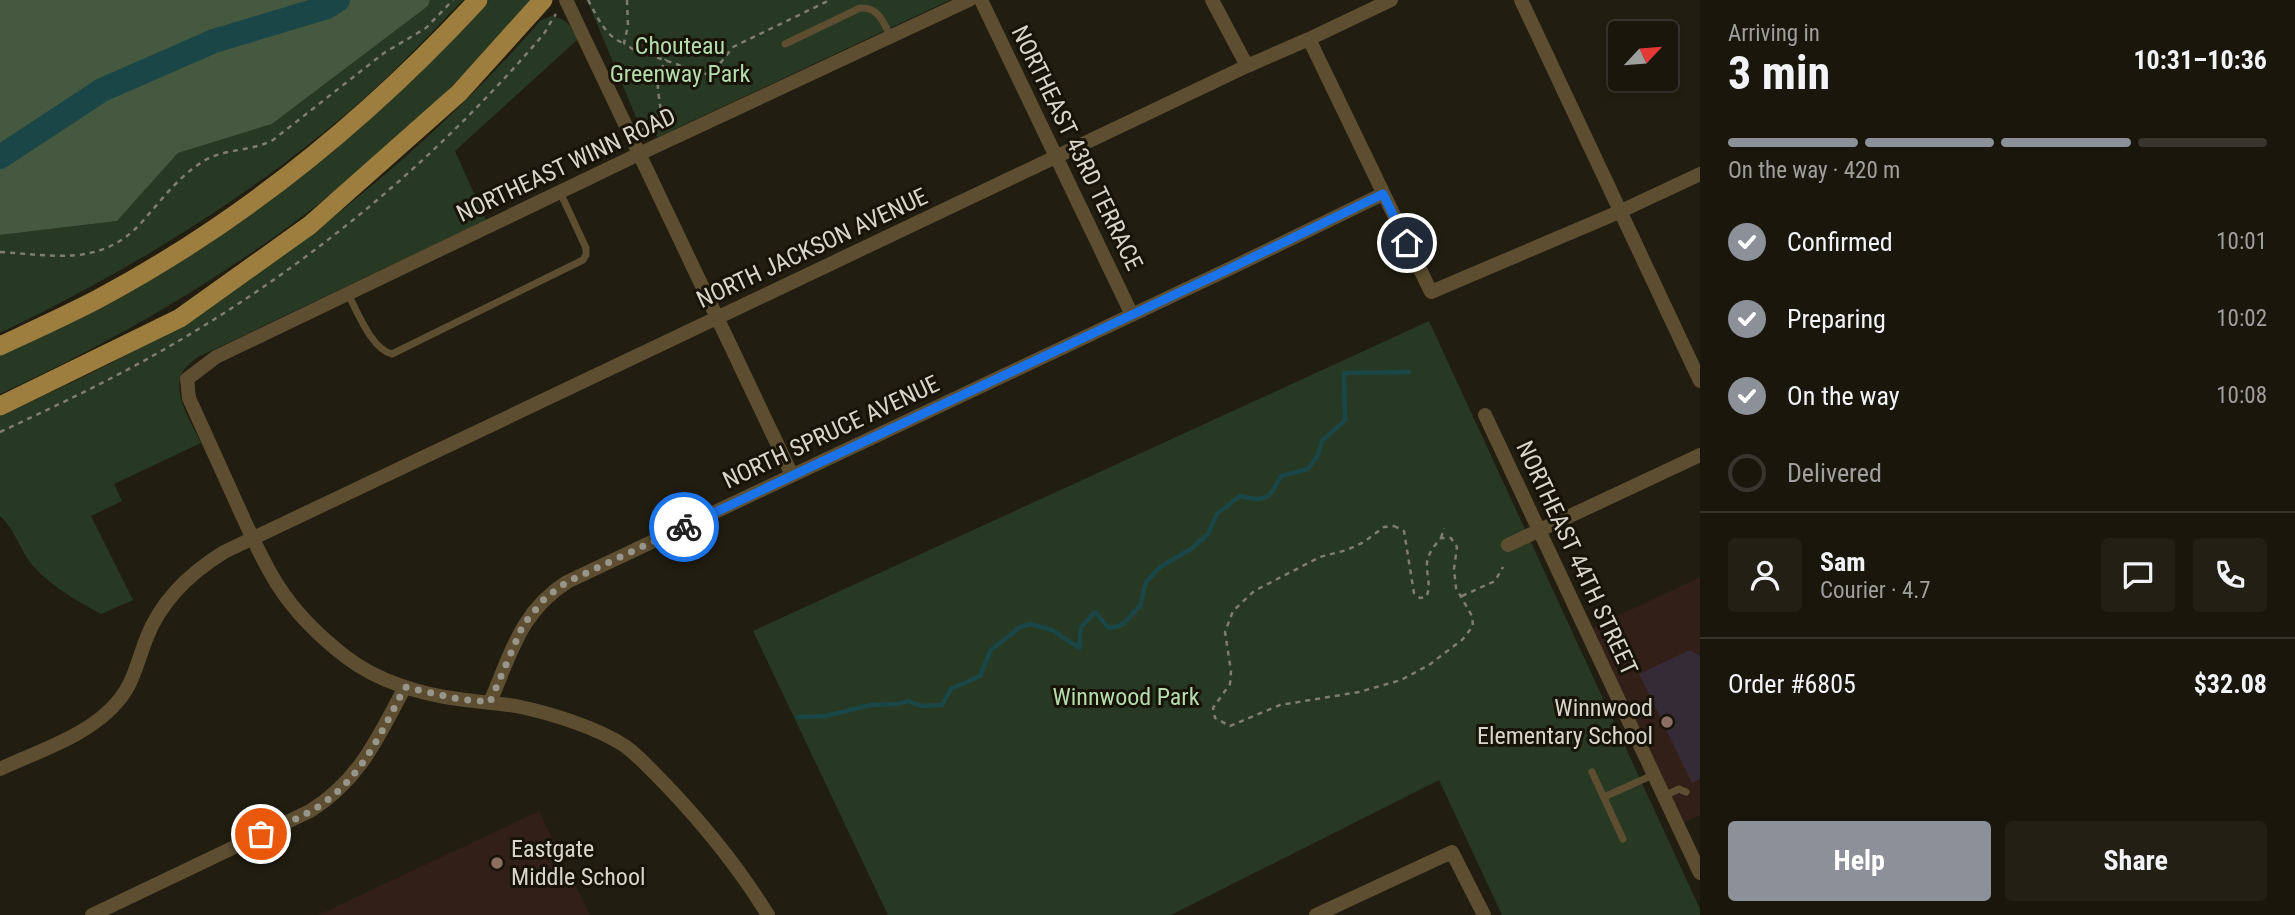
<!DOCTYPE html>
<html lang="en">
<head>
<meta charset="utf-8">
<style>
  body { margin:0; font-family:"Roboto Condensed",sans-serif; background:#221f15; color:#f1f3f6; height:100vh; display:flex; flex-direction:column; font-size:26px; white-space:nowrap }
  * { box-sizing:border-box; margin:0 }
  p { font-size:23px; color:#9f9f9d }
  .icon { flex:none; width:38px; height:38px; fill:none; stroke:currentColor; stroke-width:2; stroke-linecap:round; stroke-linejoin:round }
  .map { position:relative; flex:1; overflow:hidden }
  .panel { display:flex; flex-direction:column; background:#19160c; width:595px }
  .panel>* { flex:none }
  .needle { width:46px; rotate:64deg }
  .controls { position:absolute; left:1608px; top:21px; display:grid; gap:14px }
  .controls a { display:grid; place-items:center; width:70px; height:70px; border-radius:7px; background:#19160c; box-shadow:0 4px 10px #0003,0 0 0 2px #37352d; font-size:35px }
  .pin { position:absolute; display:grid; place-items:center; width:60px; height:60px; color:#fff; margin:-30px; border:4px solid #fff; border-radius:50%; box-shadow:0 2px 7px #0007 }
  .courier { position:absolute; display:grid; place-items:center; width:70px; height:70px; margin:-35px; border:5px solid #1a73e8; border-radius:50%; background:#fff; color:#222; box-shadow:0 2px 9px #0007 }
  .head em { font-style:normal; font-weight:700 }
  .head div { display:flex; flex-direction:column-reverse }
  .head { display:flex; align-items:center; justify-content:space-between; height:119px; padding:0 28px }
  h1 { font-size:46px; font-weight:700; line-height:52px }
  .bar { display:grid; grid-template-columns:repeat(4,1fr); gap:10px 7px; align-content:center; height:84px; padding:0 28px }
  .bar i { height:9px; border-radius:5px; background:#37352d }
  .bar .current { background:#8c9099 }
  .bar p { grid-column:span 4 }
  .line { display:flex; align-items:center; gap:18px; padding:0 28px; border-top:2px solid #37352d }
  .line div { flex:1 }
  .round { display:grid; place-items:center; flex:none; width:74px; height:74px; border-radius:7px; background:#221f15 }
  ol { padding:0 28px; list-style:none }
  li { display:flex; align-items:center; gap:21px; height:77px }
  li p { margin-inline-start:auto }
  li .icon { padding:7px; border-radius:50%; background:#8c9099; color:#fff; stroke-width:4 }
  li:last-child { color:#9f9f9d }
  li i { width:38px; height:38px; border:4px solid #37352d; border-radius:50% }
  .button { display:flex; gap:14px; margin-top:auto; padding:14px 28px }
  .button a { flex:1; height:80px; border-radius:7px; background:#8c9099; color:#fff; font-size:28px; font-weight:700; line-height:80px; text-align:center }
  .button a+a { background:#221f15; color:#f1f3f6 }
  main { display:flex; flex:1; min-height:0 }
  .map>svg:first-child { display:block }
  .education { fill:#311f18 }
  .green { fill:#273923 }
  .forest { fill:#44593f }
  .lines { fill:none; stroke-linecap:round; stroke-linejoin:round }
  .stream { stroke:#1a4648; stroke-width:4.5 }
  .river { stroke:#1a4648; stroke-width:24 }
  .building { fill:#352b36 }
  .path { stroke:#7f7c71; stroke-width:2.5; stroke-dasharray:5 5; stroke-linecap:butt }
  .service { stroke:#5d4e31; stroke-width:7 }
  .minor { stroke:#5d4e31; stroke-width:14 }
  .primary { stroke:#9e7e3e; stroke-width:19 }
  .done { stroke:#98958a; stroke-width:7; stroke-dasharray:0 12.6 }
  .route { stroke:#1a73e8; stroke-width:9 }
  .education-dot { fill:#8d6e63; stroke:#181307; stroke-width:2.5 }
  .labels { text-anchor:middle; stroke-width:6; stroke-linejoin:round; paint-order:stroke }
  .park-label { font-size:24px; fill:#b4dcac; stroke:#181307 }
  .street-label { font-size:24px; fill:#d8d5cc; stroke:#181307 }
  .poi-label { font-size:24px; fill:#d8d5cc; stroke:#181307; text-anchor:end }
</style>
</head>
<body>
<main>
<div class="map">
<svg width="1700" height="915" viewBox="0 0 1700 915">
  <rect width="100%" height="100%" fill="#211d10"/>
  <path class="education" d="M1700 577V815L1682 824 1590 629Z
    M539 811 590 915H318Z"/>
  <path class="green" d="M430 0H463C432 32 402 64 369 94 259 192 133 269 0 333V235L117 221 178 153 272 124 428 6Z
    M489 0H532C493 42 456 84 415 123 291 237 152 324 0 394V354L113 299 451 42Z
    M587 0H950L658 137 636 117Z
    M551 16C567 19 572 26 577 40L455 151 486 220 198 357C193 361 185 366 182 373 172 395 192 423 201 443L114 484 122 501 91 516 133 600 101 614C76 600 48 585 30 562 19 547 14 528 0 516V416C59 388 119 362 175 327 311 243 435 142 540 21Z
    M1429 321 1700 909V915H1502L1439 780 1171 915H888L753 631Z"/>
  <path class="forest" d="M0 0H430L428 6 272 124 178 153 117 221 0 235Z"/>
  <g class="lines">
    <path class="stream" d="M798 717 825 716 871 705 898 704 908 701 921 706 942 705 951 689 980 676 991 650 1020 627 1030 624 1052 630 1079 648 1081 627 1095 612 1109 628 1122 625 1140 606 1146 582 1160 567 1191 549 1208 534 1217 514 1240 496C1267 502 1268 500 1281 476L1308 469 1318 455 1322 441 1345 420 1344 373 1409 372"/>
    <path class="river" d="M0 157 102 90 214 41 327 7 338 0"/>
  </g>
  <path class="building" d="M1690 650 1700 656V779L1692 783 1639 674Z"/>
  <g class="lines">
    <path class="path" d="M588 0C597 16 605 36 623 43
      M627 0 628 26 624 43 634 50 706 74 715 70 733 47 830 0
      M642 130 661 114C659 88 653 86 666 59
      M0 252C53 255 101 267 141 223 160 202 177 178 202 162 224 148 250 152 273 140L384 53 426 28 453 0
      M0 432C58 405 115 378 170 346 310 265 437 159 542 36 548 29 551 20 556 14
      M1394 526 1404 531 1414 593 1420 598 1426 597C1432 586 1426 575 1427 563 1428 553 1435 545 1441 538H1451L1457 547 1454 569 1456 588 1472 616 1473 626 1463 639 1429 665 1401 680 1359 692 1280 705 1230 726 1215 718 1213 708 1230 684 1231 671 1225 632 1233 611 1254 591 1320 557 1347 550 1364 542 1384 527Z
      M1441 538 1444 528
      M1462 596 1495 581 1503 567"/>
    <path class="service" d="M785 44 860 8C879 7 883 22 891 37
      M348 294C357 311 372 350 392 354L583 260 586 255V248L560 192
      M1592 772 1623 839
      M1664 796 1679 789 1686 792
      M1604 797 1653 775"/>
    <path class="minor" d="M566 0 792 475
      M981 0 1132 315
      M1212 0 1247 66
      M1521 0 1700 381
      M1309 39 1431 292 1619 212 1700 174
      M1485 415 1700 873
      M1508 545 1700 455
      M490 702C511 654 520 612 567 582L1233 267 1383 194
      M0 769C40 750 91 735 119 700 134 682 138 659 147 637 162 599 190 573 224 552L1247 66 1309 39 1391 0
      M92 915 310 811C360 780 378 737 405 687
      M768 915C739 868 705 826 667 786 654 773 640 757 625 746 596 727 550 713 516 706 497 703 478 702 458 699 420 694 377 681 346 657 320 637 294 611 277 584 263 562 252 537 241 513 224 475 206 436 189 398L187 379 216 357 639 154 969 0
      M1316 915 1452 852 1484 915"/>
    <path class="primary" d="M0 346C32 331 65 316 96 300 239 224 368 119 478 0
      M0 406 180 318 310 225 459 93 543 0"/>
  </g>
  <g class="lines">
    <path class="done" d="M261 834C282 825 306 816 325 802 364 773 383 729 405 687L458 699 490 702 523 625 545 598 567 582 684 527"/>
    <path class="route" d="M684 527 1233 267 1383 194 1407 243"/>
  </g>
  <g class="education-dot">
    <circle cx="1667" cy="722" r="7"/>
    <circle cx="497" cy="863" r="7"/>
  </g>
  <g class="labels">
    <g class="park-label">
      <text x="680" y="54">Chouteau<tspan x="680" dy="28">Greenway Park</tspan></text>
      <text x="1126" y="705">Winnwood Park</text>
    </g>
    <g class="street-label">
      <text transform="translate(1077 148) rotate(64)" y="8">NORTHEAST 43RD TERRACE</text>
      <text transform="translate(566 165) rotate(-25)" y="8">NORTHEAST WINN ROAD</text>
      <text transform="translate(812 248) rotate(-25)" y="8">NORTH JACKSON AVENUE</text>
      <text transform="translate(831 432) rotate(-25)" y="8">NORTH SPRUCE AVENUE</text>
      <text transform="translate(1577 558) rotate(65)" y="8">NORTHEAST 44TH STREET</text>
    </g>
    <g class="poi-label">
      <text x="1653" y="716">Winnwood<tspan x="1653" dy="28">Elementary School</tspan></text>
      <text x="511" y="857" text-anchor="start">Eastgate<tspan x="511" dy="28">Middle School</tspan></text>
    </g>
  </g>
</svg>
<div class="controls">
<a><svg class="needle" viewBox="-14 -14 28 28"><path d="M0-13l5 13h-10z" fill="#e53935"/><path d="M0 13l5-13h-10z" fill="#9f9f9d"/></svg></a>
</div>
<div class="pin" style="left:261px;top:834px;background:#ea580c"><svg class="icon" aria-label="bag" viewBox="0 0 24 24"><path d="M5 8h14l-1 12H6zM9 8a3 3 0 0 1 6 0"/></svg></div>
<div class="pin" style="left:1407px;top:243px;background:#1f2937"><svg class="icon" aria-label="home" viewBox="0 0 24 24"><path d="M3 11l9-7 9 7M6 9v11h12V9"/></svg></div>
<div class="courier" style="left:684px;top:527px"><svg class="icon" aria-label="bike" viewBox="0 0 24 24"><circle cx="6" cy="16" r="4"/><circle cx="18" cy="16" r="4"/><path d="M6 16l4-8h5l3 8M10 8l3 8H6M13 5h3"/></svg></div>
</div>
<section class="panel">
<div class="head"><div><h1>3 min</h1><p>Arriving in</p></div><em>10:31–10:36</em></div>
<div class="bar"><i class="current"></i><i class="current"></i><i class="current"></i><i></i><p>On the way · 420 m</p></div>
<ol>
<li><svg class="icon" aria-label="check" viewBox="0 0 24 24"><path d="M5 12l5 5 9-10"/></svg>Confirmed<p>10:01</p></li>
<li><svg class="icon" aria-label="check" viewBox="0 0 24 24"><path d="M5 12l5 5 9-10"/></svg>Preparing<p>10:02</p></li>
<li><svg class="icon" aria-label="check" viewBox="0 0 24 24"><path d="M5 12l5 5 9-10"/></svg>On the way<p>10:08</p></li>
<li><i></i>Delivered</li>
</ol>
<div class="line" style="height:126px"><a class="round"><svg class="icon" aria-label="person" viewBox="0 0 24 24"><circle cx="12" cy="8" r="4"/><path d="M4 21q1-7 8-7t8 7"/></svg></a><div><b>Sam</b><p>Courier · 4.7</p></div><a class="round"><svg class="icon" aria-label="chat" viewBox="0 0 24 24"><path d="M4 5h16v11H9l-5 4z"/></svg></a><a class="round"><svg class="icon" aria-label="phone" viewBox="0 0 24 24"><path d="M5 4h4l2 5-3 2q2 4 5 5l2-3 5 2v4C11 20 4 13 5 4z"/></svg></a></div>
<div class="line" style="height:91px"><div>Order #6805</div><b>$32.08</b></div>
<div class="button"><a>Help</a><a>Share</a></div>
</section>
</main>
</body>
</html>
